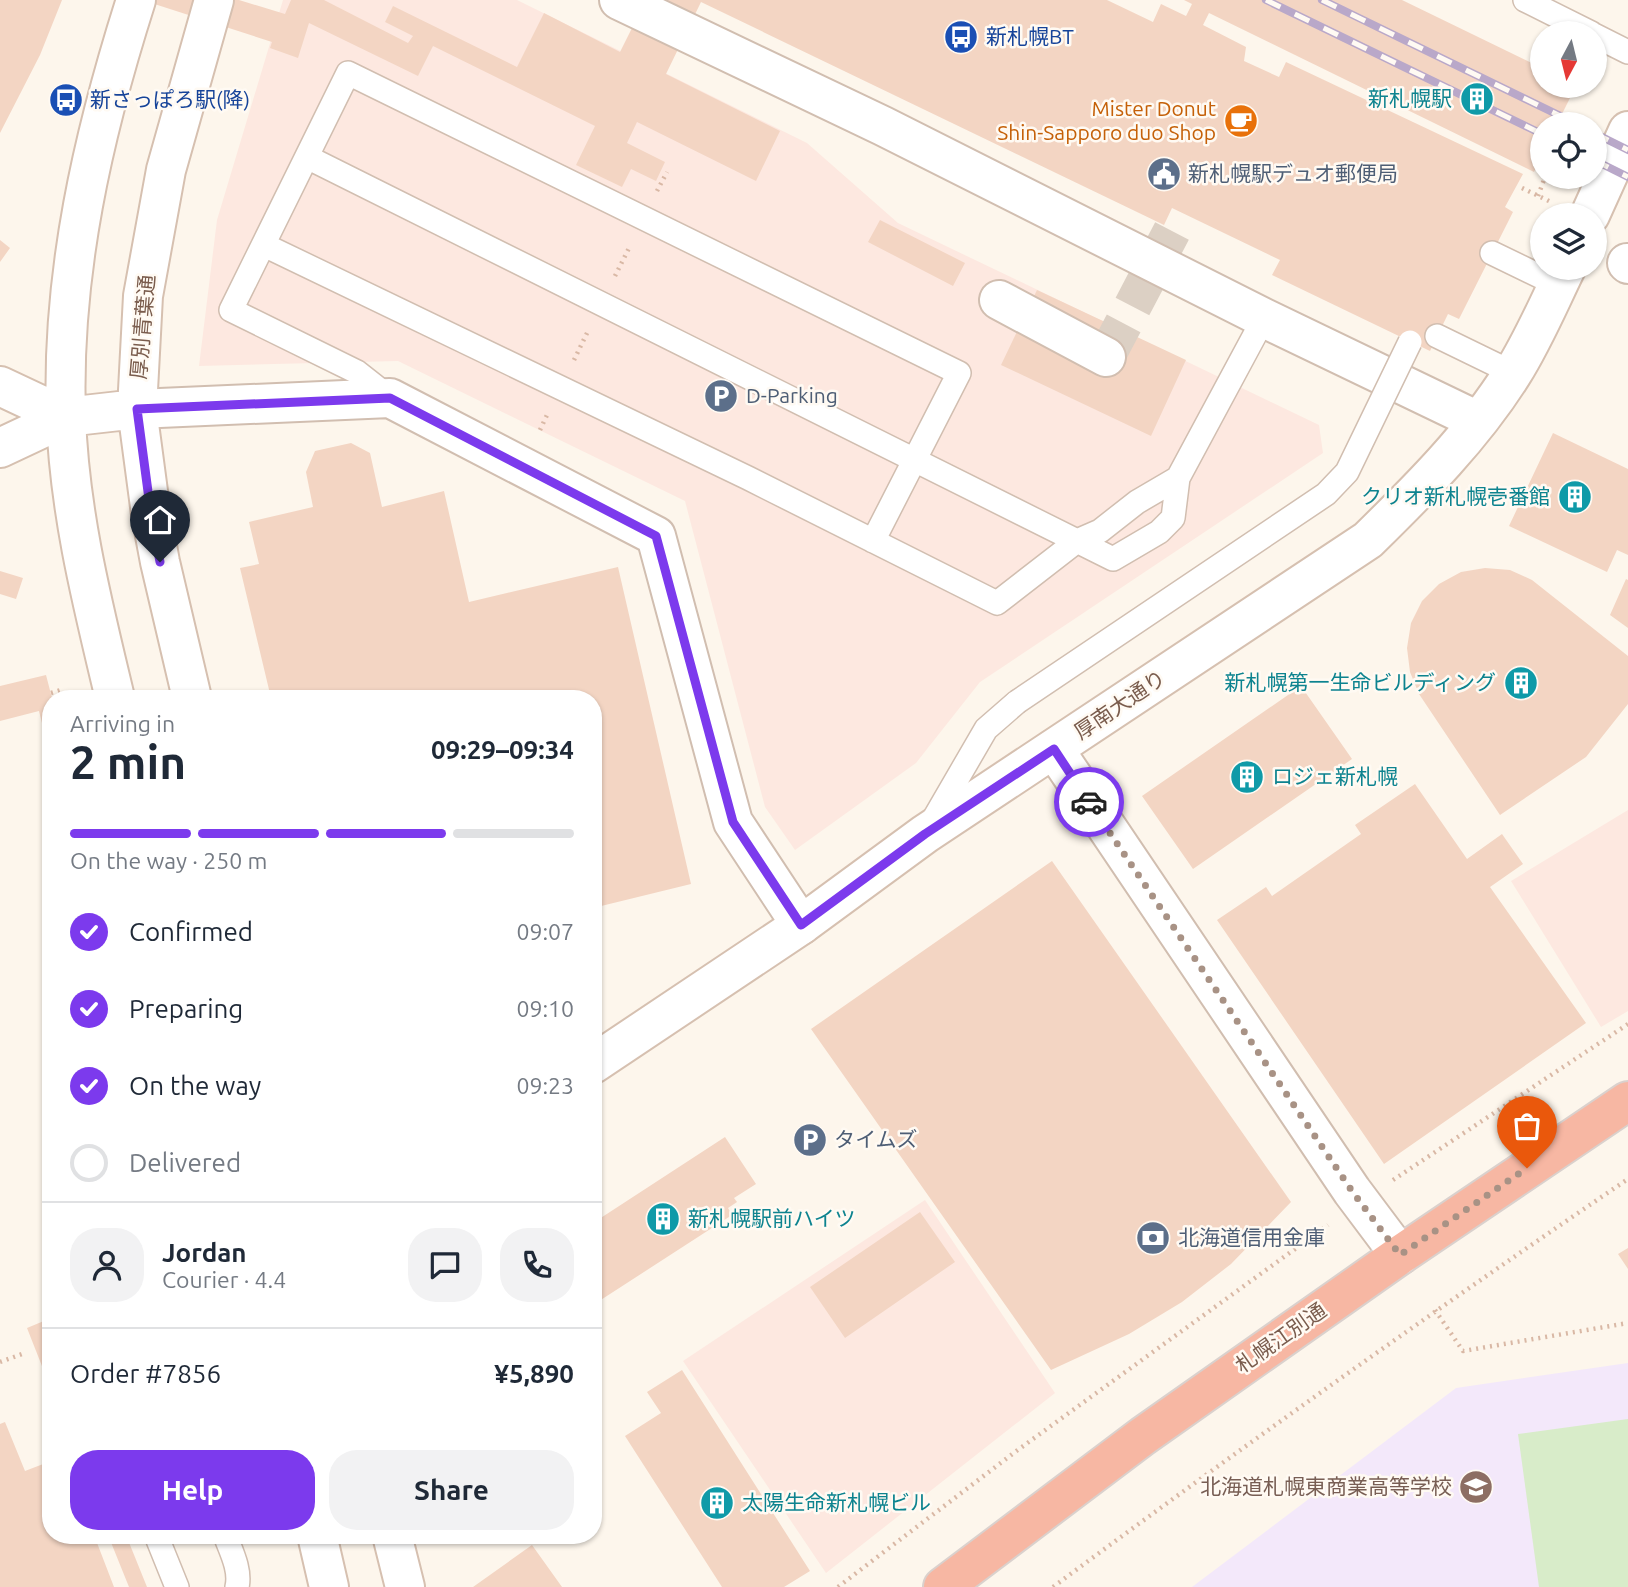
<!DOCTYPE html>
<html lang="en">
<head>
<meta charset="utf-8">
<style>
  body { margin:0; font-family:Ubuntu,"Noto Sans JP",sans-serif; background:#f2f2f3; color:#1f2937; height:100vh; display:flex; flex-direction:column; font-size:26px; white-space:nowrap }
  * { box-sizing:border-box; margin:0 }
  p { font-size:23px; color:#747a83 }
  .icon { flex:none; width:38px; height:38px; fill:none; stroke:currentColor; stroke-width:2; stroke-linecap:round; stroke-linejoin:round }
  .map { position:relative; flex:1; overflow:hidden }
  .panel { position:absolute; left:42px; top:690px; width:560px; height:854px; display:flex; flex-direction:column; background:#fff; border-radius:28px; box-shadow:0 2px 5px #0004 }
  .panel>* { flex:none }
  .needle { width:46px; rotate:187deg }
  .controls { position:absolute; left:1530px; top:21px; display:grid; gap:14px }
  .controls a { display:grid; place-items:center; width:77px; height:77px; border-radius:50%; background:#fff; box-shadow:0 2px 5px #0004; font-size:35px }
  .pin { position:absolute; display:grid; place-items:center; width:60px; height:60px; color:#fff; margin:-72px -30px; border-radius:50% 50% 50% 0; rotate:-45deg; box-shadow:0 0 7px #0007 }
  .pin .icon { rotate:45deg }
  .courier { position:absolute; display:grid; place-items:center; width:70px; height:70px; margin:-35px; border:5px solid #7c3aed; border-radius:50%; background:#fff; color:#222; box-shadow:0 2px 9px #0007 }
  .headline em { font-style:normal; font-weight:700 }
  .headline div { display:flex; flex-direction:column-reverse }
  .headline { display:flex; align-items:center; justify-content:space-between; height:119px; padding:0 28px }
  h1 { font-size:46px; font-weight:700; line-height:52px }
  .bar { display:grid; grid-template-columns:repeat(4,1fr); gap:10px 7px; align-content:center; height:84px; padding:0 28px }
  .bar i { height:9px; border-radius:5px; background:#e0e1e3 }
  .bar .active { background:#7c3aed }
  .bar p { grid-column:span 4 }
  .line { display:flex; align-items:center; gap:18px; padding:0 28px; border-top:2px solid #e0e1e3 }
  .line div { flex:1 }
  .round { display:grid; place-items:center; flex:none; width:74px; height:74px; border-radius:28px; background:#f2f2f3 }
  ol { padding:0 28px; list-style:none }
  li { display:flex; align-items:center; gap:21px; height:77px }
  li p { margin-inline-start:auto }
  li .icon { padding:7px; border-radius:50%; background:#7c3aed; color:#fff; stroke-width:4 }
  li:last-child { color:#747a83 }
  li i { width:38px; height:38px; border:4px solid #e0e1e3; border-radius:50% }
  .cta { display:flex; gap:14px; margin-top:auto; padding:14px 28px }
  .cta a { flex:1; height:80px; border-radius:28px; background:#7c3aed; color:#fff; font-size:28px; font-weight:700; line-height:80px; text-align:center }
  .cta a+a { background:#f2f2f3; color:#1f2937 }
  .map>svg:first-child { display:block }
  .commercial { fill:#fde8e0 }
  .education { fill:#f3e8fa }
  .green { fill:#d8ecc9 }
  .building { fill:#f3d5c3 }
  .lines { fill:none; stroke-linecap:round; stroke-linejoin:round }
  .street-tunnel { stroke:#dcd0c4; stroke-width:38; stroke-dasharray:38 19; stroke-linecap:butt }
  .lane-casing { stroke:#d1beb0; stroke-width:26 }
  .street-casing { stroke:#d1beb0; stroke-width:42 }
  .secondary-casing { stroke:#d6c0b0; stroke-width:42 }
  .highway-casing { stroke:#dad1cd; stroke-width:42 }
  .path { stroke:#d9b8a5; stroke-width:4.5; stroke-dasharray:2 5; stroke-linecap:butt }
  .lane { stroke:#fff; stroke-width:23 }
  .street { stroke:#fff; stroke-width:38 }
  .secondary { stroke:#fff; stroke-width:38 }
  .highway { stroke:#f7b7a3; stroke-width:38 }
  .rail-casing { stroke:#b9a8c9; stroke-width:8 }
  .rail { stroke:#fffaf3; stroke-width:5; stroke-dasharray:16; stroke-linecap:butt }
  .lane-bridge-casing { stroke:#d1beb0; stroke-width:26; stroke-linecap:butt }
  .lane-bridge { stroke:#fff; stroke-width:23 }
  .done { stroke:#a89285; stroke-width:7; stroke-dasharray:0 12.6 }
  .route { stroke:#7c3aed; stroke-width:9 }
  .labels { text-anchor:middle; stroke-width:5; stroke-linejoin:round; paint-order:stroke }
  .transit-label { font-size:21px; fill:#164399; stroke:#fffaf3; text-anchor:start }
  .culture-label { font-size:21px; fill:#0d838f; stroke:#fffaf3; text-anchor:end }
  .food-label { font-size:21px; fill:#c56008; stroke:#fffaf3; text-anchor:end }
  .service-label { font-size:21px; fill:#4e5e75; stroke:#fffaf3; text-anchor:start }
  .street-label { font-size:21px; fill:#7a5c4d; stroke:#fffaf3 }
  .education-label { font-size:21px; fill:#785e54; stroke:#fffaf3; text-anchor:end }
</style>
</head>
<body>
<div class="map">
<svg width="1628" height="1587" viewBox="0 0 1628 1587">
  <rect width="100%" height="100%" fill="#fdf6ec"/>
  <path class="commercial" d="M283 0H517L807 143 898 223 1319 425 1323 453 980 682 916 763 795 850 765 807 685 501 398 361 199 366 217 220Z
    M1628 810V1011L1601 1027 1511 881Z
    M925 1200 1055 1393 826 1573 683 1361Z"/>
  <path class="education" d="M1628 1363V1587H1192L1456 1388Z"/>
  <path class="green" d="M1628 1419V1587H1539L1518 1434Z"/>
  <path class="building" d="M0 0H62L40 55 0 133Z
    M142 0H239L285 14 291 0H324L408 43 413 36 385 22 393 6 517 67 544 13 620 52 646 0H1107L1153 22 1161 4 1186 16 1192 4 1184 0H1402L1542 68V86H1576L1557 124H1542V156L1534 172 1209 13 1203 25 1246 47 1244 61 1279 77 1286 62 1523 174 1505 207 1513 212 1459 319 1448 314 1430 351 1272 275 1280 260 1172 208 1164 225 701 2 666 74 780 131 756 181 637 122 627 143 665 162 656 181 631 169 622 187 576 165 595 126 433 46 418 76 309 23 298 58 270 48 272 42Z
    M880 220 965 263 953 286 868 242Z
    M0 240 10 248 0 262Z
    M1037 290 1186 360 1151 436 1001 365Z
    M1553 433 1628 469V555L1617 550 1607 572 1509 526Z
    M351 443 370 453 382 507 444 491 469 602 618 567 691 884 593 908V698H271L240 568 259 564 249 522 313 507 306 472 315 451Z
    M1485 568 1510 570 1532 580 1628 656V704L1586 757 1500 815 1419 694 1410 672 1407 648 1411 623 1422 601 1439 584 1461 572Z
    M0 571 23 578 16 599 0 594Z
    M1626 579 1628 580V628L1610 615Z
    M46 675 52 698 51 734 45 735 39 711 0 721V686Z
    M1301 686 1352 759 1193 869 1142 796Z
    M51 736V758H50L45 737Z
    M1415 784 1467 859 1502 834 1523 864 1490 887 1586 1023 1384 1164 1217 920 1266 887 1272 896 1361 834 1355 825Z
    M1052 861 1291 1202 1231 1264 1182 1302 1129 1334 1051 1370 811 1029Z
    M725 1137 756 1184 734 1198 737 1202 728 1208 732 1215 593 1305V1223Z
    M920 1212 955 1262 845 1338 810 1287Z
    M1628 1248V1269L1618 1254Z
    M51 1318V1334L48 1335 51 1342V1389L27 1328Z
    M682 1370 810 1571 784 1587H722L625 1436 661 1413 647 1392Z
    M5 1422 25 1471 51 1461V1535H94L114 1587H0V1424Z
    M108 1535H126L147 1587H129Z
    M532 1545 562 1587H473Z"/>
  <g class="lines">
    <path class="street-tunnel" d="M1106 357 1172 231"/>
    <g class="lane-casing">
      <path id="lane" d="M1525 0 1591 33
        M1594 35 1628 52
        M307 157 1113 559 1159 532 1173 518 1178 478 1264 318
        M264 245 748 478 997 603 1077 541 1100 531 1137 502 1178 478
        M1492 253 1558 285
        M1437 336 1513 373
        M390 398 357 372 231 310 348 73 959 373 873 541
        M932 822 986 729 1017 702
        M156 1535 177 1587
        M225 1535C231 1551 241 1570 237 1587"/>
    </g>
    <g class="street-casing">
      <path id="street" d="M619 0 883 126 1264 318 1478 421
        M1627 263 1628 264
        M999 300 1106 357
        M137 409 390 398 656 536 733 822 801 925
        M1054 749 1352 1191 1400 1255"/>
    </g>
    <g class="secondary-casing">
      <path id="secondary" d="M1590 215 1628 131
        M0 386 66 417
        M0 448 66 417 137 409
        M115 698C93 606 69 512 66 416 61 274 93 135 136 0
        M192 698 160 562 151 514 137 409 143 296 166 170 214 0
        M593 1064 801 925 925 834 1368 540C1420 489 1473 436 1512 374 1533 341 1549 303 1566 268
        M317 1535 329 1587
        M392 1535 405 1587"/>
    </g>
    <g class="highway-casing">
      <path id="highway" d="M943 1587 1143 1436 1400 1255 1628 1101"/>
    </g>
    <path class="path" d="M1522 188 1553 203
      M657 191 667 172
      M1538 196 1545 177
      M615 276 630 246
      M574 360 588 331
      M540 430 547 415
      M51 693 64 689
      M1393 1180 1628 1024
      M1435 1310 1463 1351 1628 1323
      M0 1362 25 1353
      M838 1587 1015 1452 1328 1225
      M1053 1587C1242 1447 1433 1311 1628 1179"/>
    <use href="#lane" class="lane"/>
    <use href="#street" class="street"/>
    <use href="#secondary" class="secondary"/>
    <use href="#highway" class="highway"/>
    <g class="rail-casing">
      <path id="rail" d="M1266 0 1542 134
        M1322 0 1577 124
        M1594 133 1628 150
        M1594 160 1628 177"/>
    </g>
    <use href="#rail" class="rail"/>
    <g class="lane-bridge-casing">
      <path id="lane-bridge" d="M1017 702 1326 494 1347 472 1410 342"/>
    </g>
    <use href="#lane-bridge" class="lane-bridge"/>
  </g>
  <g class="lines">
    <path class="done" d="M1089 802 1352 1191 1400 1255 1527 1168"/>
    <path class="route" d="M160 562 151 514 137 409 390 398 656 536 733 822 801 925 925 834 1054 749 1089 802"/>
  </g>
  <defs>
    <g id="bus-disc" transform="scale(1.75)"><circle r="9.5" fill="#1a4fb4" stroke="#fffaf3"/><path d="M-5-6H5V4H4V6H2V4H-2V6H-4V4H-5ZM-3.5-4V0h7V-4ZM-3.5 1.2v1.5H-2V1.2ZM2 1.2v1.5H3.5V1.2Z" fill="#fff"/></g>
    <g id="building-disc" transform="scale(1.75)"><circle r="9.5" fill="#0f9aa8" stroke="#fffaf3"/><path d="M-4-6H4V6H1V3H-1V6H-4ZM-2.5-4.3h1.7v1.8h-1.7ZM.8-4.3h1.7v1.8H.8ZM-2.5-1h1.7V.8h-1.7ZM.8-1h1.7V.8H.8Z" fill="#fff"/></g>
    <g id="cafe-disc" transform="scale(1.75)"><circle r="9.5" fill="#e8710a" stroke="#fffaf3"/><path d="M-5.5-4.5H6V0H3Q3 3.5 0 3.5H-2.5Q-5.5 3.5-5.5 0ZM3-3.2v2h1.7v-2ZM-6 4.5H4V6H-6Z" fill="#fff"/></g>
    <g id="civic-disc" transform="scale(1.75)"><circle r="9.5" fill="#5c6f8a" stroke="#fffaf3"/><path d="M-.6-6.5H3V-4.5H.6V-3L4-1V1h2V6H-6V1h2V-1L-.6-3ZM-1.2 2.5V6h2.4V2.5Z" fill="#fff"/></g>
    <g id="parking-disc" transform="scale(1.75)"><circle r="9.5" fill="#5c6f8a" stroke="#fffaf3"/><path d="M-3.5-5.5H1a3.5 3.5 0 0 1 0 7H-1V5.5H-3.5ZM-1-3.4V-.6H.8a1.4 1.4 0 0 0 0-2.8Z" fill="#fff"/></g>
    <g id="bank-disc" transform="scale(1.75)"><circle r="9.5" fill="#5c6f8a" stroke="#fffaf3"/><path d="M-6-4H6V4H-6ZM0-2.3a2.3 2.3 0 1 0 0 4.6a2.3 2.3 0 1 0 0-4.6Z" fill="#fff"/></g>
    <g id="school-disc" transform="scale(1.75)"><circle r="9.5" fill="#8d6e63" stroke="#fffaf3"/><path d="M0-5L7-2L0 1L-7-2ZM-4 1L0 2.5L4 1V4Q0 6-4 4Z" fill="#fff"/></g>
  </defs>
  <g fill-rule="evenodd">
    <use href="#bus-disc" x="961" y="37"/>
    <use href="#building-disc" x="1477" y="99"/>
    <use href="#bus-disc" x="66" y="100"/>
    <use href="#cafe-disc" x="1241" y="121"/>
    <use href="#civic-disc" x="1164" y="174"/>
    <use href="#parking-disc" x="721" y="396"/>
    <use href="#building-disc" x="1575" y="497"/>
    <use href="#building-disc" x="1521" y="683"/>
    <use href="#building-disc" x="1247" y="777"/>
    <use href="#parking-disc" x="810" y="1140"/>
    <use href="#building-disc" x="663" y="1219"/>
    <use href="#bank-disc" x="1153" y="1238"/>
    <use href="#school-disc" x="1476" y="1487"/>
    <use href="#building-disc" x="717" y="1503"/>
  </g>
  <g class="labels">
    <g class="transit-label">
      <text x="986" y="44">新札幌BT</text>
      <text x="90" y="107">新さっぽろ駅(降)</text>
    </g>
    <g class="culture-label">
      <text x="1452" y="106">新札幌駅</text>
      <text x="1550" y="504">クリオ新札幌壱番館</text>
      <text x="1496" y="690">新札幌第一生命ビルディング</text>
      <text x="1272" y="784" text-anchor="start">ロジェ新札幌</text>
      <text x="688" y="1226" text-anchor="start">新札幌駅前ハイツ</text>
      <text x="742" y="1510" text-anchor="start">太陽生命新札幌ビル</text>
    </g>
    <g class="food-label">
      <text x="1216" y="116">Mister Donut<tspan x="1216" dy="24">Shin-Sapporo duo Shop</tspan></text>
    </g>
    <g class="service-label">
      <text x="1188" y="181">新札幌駅デュオ郵便局</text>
      <text x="746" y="403">D-Parking</text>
      <text x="834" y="1147">タイムズ</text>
      <text x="1178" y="1245">北海道信用金庫</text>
    </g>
    <g class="street-label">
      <text transform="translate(143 327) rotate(-85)" y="7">厚別青葉通</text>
      <text transform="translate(1120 705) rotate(-34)" y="7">厚南大通り</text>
      <text transform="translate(1281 1338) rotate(-35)" y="7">札幌江別通</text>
    </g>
    <g class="education-label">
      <text x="1452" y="1494">北海道札幌東商業高等学校</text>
    </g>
  </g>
</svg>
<div class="controls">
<a><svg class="needle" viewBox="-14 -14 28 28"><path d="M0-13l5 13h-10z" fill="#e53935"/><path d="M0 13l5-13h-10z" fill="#747a83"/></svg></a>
<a><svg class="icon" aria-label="locate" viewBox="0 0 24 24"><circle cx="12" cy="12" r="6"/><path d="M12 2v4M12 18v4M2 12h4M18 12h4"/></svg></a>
<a><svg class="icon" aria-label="layers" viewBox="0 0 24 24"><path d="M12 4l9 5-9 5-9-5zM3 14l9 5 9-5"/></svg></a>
</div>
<div class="pin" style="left:1527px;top:1168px;background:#ea580c"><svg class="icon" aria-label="bag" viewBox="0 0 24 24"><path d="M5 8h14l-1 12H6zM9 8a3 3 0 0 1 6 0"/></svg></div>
<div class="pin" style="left:160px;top:562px;background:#1f2937"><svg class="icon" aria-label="home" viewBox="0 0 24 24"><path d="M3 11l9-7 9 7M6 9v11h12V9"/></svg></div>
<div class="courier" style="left:1089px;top:802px"><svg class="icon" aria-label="car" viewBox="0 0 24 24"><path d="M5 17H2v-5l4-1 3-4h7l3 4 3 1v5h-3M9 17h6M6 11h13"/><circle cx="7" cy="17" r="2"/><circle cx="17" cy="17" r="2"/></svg></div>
<section class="panel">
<div class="headline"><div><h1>2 min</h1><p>Arriving in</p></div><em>09:29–09:34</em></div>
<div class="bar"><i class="active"></i><i class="active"></i><i class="active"></i><i></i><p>On the way · 250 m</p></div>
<ol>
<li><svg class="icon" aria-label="check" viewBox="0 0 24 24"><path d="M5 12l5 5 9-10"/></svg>Confirmed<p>09:07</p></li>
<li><svg class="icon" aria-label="check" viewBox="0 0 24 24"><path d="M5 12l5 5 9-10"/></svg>Preparing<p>09:10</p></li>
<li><svg class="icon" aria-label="check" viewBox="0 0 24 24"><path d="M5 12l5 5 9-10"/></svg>On the way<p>09:23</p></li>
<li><i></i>Delivered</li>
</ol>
<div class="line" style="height:126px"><a class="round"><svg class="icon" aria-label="person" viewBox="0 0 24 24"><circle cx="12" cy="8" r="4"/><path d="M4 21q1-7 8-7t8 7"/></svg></a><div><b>Jordan</b><p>Courier · 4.4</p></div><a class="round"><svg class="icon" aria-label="chat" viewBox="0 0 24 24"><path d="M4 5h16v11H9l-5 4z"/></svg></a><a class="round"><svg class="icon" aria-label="phone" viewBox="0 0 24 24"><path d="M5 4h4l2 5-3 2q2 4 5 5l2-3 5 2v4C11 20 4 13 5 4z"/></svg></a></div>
<div class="line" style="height:91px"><div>Order #7856</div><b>¥5,890</b></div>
<div class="cta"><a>Help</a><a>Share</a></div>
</section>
</div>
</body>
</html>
